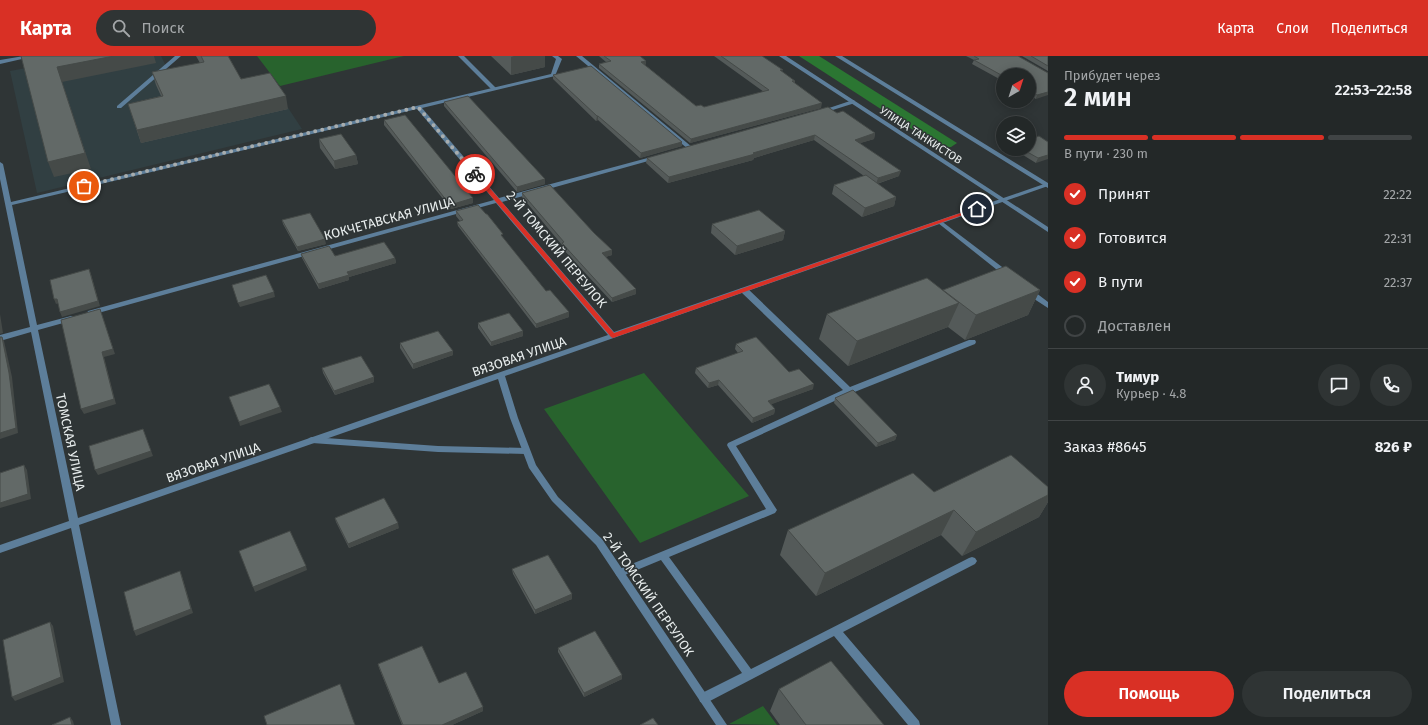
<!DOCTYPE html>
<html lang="ru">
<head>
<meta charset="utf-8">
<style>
  body { margin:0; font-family:"Fira Sans",sans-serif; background:#2f3434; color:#f1f3f6; height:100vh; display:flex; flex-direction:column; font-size:15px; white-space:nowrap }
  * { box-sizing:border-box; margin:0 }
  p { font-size:13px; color:#a3a6a8 }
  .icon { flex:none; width:22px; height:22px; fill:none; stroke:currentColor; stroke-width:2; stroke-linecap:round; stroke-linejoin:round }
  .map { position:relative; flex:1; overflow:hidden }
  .drawer { display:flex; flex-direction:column; background:#232828; width:380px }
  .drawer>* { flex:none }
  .needle { width:26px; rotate:39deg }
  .controls { position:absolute; left:996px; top:12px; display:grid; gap:8px }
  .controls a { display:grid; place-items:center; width:40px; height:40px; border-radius:50%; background:#232828; box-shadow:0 2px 10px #0003,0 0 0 1px #404445; font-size:20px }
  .pin { position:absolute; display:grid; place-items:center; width:34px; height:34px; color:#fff; margin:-17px; border:2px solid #fff; border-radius:50%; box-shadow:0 1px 4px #0007 }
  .courier { position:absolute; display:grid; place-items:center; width:40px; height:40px; margin:-20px; border:3px solid #d93025; border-radius:50%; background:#fff; color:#222; box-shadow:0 1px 5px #0007 }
  .summary em { font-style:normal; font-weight:600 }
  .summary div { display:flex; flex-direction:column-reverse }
  .summary { display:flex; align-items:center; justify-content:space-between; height:68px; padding:0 16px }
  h1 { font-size:26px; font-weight:600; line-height:30px }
  .bar { display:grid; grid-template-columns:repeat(4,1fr); gap:6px 4px; align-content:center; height:48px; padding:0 16px }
  .bar i { height:5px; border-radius:3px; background:#404445 }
  .bar .on { background:#d93025 }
  .bar p { grid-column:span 4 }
  .line { display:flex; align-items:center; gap:10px; padding:0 16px; border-top:1px solid #404445 }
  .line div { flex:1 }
  .round { display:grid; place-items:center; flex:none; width:42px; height:42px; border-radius:21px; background:#2f3434 }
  ol { padding:0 16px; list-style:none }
  li { display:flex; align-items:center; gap:12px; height:44px }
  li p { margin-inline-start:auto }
  li .icon { padding:4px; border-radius:50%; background:#d93025; color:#fff; stroke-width:4 }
  li:last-child { color:#a3a6a8 }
  li i { width:22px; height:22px; border:2px solid #404445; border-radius:50% }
  .cta { display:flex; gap:8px; margin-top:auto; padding:8px 16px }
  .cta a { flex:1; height:46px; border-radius:24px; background:#d93025; color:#fff; font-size:16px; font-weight:600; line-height:46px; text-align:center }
  .cta a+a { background:#2f3434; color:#f1f3f6 }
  header { display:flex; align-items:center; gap:24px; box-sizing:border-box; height:56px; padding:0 20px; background:#d93025; color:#fff }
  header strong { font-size:19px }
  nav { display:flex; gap:22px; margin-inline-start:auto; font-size:14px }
  .search { width:280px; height:36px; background:#2f3434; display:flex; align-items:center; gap:10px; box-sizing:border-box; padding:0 14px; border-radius:22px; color:#a3a6a8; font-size:15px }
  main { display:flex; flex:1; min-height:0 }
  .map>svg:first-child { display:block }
  .built { fill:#313f42 }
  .green { fill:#28632d }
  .forest { fill:#2b7632 }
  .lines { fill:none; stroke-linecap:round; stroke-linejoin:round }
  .service { fill:#5d7e9a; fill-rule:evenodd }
  .minor { fill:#5d7e9a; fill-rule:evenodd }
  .tertiary { fill:#5d7e9a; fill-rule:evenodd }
  .wall { fill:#545a59 }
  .shaded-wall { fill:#454a48 }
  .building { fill:#626967; stroke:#454a48 }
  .route { fill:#d93025 }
  .done { stroke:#a8adae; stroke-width:4; stroke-dasharray:0 7.2 }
  .labels { text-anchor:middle; stroke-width:3; stroke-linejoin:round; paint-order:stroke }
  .far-street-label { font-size:11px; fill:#e9eeee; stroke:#2f3536 }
  .street-label { font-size:13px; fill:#e9eeee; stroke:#2f3536 }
</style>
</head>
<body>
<header>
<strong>Карта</strong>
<div class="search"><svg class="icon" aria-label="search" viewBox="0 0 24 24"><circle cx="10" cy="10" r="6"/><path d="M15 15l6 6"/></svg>Поиск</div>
<nav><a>Карта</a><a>Слои</a><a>Поделиться</a></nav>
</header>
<main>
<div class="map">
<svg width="1048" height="669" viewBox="0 0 1048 669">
  <rect width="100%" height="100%" fill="#2f3536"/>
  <path class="built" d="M91 0H161L185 49 273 29 302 73 37 137 10 15Z"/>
  <path class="green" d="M257 0H404L280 30Z
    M644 317 749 440 640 487 544 353Z
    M763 650 777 669 729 668Z"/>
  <path class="forest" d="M799 0H819L957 87 951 91 941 92Z"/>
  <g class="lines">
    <path class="service" d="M24 0H35L0 8V4Z
      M175 0H181L121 52H117V50Z
      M458 0H464L496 32V34H492Z
      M940 164 1010 217 1012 219 1010 221H1006L938 167V165Z
      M741 232H747L850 331 969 284H975L976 286 975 288 852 337 736 390 775 451 777 454 775 457 669 501 751 613 969 502 972 501 975 502 977 505 975 508 843 576 919 665 920 669H908L834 580 708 646 704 647 700 646 699 642 700 638 742 617 661 504 620 521 617 520 615 517 617 514 766 453 728 391 727 389 728 387 843 334 741 236 740 234Z
      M1025 233H1031L1048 246V252L1025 237 1024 235Z
      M312 381 438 390 526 392 529 393 530 395 529 397 526 398 438 396 312 387 309 386 308 384 309 382Z"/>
    <path class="minor" d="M552 0H558L562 3 555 20 422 52 499 142 655 100H659V102L502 146 614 276 1044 128H1048V130L505 320 518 362 536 409 558 441 602 483 727 669H716L596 489 552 445 529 412 510 362 498 323 79 469 121 669H111L71 472 0 497V489L69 465 31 276 0 285V279L30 271 0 123V106L3 108 11 146 551 18 556 3ZM417 53 494 144 88 255 87 257 91 259 496 147 608 279 78 462 38 274 74 264 75 262 71 260 37 269 12 149Z
      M576 0H582L692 91V93H688Z
      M853 44 855 45V47L820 58 817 56Z"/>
    <path class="tertiary" d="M779 0H786L1048 171V176Z
      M835 0H842L1048 127V132Z"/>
  </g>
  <path class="wall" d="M196 0H228L241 23 288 53 141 87 128 48 161 40 156 29 152 16 200 7Z
    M491 0H545V11L511 19Z
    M599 0H640L645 9 696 50 704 51 764 36 714 0H762L782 16 795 25V27L821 52 690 87 599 12V8L606 6Z
    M966 0H1018L1048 17 1036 43 1029 39V19H1003V25L972 8 974 4Z
    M1022 0H1048V15Z
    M553 19 682 90 640 102 598 64 596 65 553 23Z
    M444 46 545 128 517 136 444 50Z
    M837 57 875 77 874 83 860 87 899 120 877 128 896 141 894 150 862 161 832 138 834 129 864 120 814 84 754 102 753 104 668 127 646 107 647 102Z
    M384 64 473 147 451 153 384 69Z
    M319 83 356 99 358 108 335 113 320 92Z
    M1048 86 1036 107 1013 93H1029Z
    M522 137 594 177 612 194V199L605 201 636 238 612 246 562 192V189L522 141Z
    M456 155 503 182 546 235 569 261 536 272 458 170 457 166 460 165 456 160Z
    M282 164 326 188 298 195 283 168Z
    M712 168 785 175 783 184 735 199 711 177Z
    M301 198 395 202 396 207 349 221V224L319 233 302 202Z
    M943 234H1040L1028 259 965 284 948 271 848 310 819 283 827 258Z
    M478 267 523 280 491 290 478 272Z
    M400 287 453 295V299L413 313 400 292Z
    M736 288 789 316 813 333 771 348 775 353 774 358 752 367 718 329 708 332 695 317 696 312 738 297 735 293Z
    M322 312 374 321V326L335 339 323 317Z
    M835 342 897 379 895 384 876 391 834 347Z
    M1048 431V446L1039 461 962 500 941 479 816 540 780 499 788 474 934 436Z
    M335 462 399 472 349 492 336 466Z
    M512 513 572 538V543L535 558 513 518Z
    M558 592 622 619V623L584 641 558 596Z
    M378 608 439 627 483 651V655L452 669H402L379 612Z
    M779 633 884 669H780L770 655Z"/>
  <path class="shaded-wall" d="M114 0H154L156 7 62 26 91 113 54 121 48 106 57 11Z
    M514 0H545V11L511 19V1Z
    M646 5V9L641 6Z
    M1048 36V39L1036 43 1037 39Z
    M286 40 288 53 141 87 137 74Z
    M822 47 821 52 690 87 691 83Z
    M597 60H598V64L596 65Z
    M875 77 874 83 854 89 855 84Z
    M815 79 814 84 754 102 753 104 668 127 669 121Z
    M682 86V90L640 102 641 97Z
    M356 99 358 108 335 113 334 105Z
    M1048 99V103L1036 107 1038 102Z
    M901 115 899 120 876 128 878 122Z
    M545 123V128L517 136V131Z
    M896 141 894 150 862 161 865 152Z
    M473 142V147L451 153 450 149Z
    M785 175 783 184 735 199 737 190Z
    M325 183 326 188 298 195 297 191Z
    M612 194V199L602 202V197Z
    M395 202 396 207 349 221V224L319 233 318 228 347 216Z
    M89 213 91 218 100 250 62 261 60 256Z
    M636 233V238L612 246V242Z
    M1040 234 1028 259 965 284 976 259Z
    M274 236 275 241 240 251 238 247Z
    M54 243H57L59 247 56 248Z
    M959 247 948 271 848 310 857 285Z
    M100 253 115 298 104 301 116 348 84 358 81 353 102 296Z
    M569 256V261L536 272V268Z
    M0 258 3 277 0 278Z
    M523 275V280L491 290V286Z
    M2 281 4 285 12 321 18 377 0 383Z
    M453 295V299L413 313V308Z
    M374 321V326L335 339 334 335Z
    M719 324 718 329 708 332 709 327Z
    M814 328 813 333 767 350 768 345Z
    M280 351 282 356 240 370 239 366Z
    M775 353 774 358 752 367 753 362Z
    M143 373 153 400 98 419 95 414Z
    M897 379 895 384 876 391 878 387Z
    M24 409 27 414 31 443 0 452V447Z
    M1048 439V446L1039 461 962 500 976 476Z
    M954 454 941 479 816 540 825 517Z
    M398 467 399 472 349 492 348 488Z
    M306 510 307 514 255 536 253 531Z
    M180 515 182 520 193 557 136 580 134 575Z
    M572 538V543L535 558V554Z
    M50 566 53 570 64 626 15 645 12 641Z
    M622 619V623L584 641V637Z
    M483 651V655L452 669H442Z
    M70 661 73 665 74 669H72Z"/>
  <path class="building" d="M21 0H114L57 11 85 97 48 106Z
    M201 0H228L241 23 270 17 286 40 137 74 128 48 163 40 152 16 204 6Z
    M604 0H640L646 5 641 6 696 50 701 49 704 51 769 34 721 0H762L783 14H780L795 25H792L822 47 691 83 599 8 611 5Z
    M974 0H1018L1048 17V36L1037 39 1029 34V19H1003V20L974 4 979 3Z
    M1031 0H1048V10Z
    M591 10 682 86 641 97 598 60H597L553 19Z
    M468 40 545 123 517 131 444 46Z
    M828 51 837 57 843 55 875 77 855 84 901 115 878 122 815 79 753 97 755 98 669 121 647 102Z
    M405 59 473 142 450 149 384 64Z
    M341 78 356 99 334 105 319 83Z
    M1039 80 1048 86V99L1038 102 1022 93H1029V84Z
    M866 119 896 141 865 152 834 129Z
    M550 129 594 177 612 194 602 197 636 233 612 242 562 187 564 186 522 137Z
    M478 149 486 158H487L503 178 501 179 546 235 550 234 569 256 536 268 457 166 463 164 456 155Z
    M759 154 785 175 737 190 712 168Z
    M310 157 325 183 297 191 282 164Z
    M384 186 395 202 347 216 349 219 318 228 301 198 329 190 335 200Z
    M1006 210 1040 234 976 259 943 234Z
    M89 213 98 245 60 256 57 243H54L50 224Z
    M266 219 274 236 238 247 232 229Z
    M927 222 959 247 857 285 827 258Z
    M100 253 113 293 102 296 114 343 81 353 61 264Z
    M509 257 523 275 491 286 478 267Z
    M438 275 453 295 413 308 400 287Z
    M0 281H2L9 317 16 372 0 377Z
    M756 281 789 316 799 313 814 328 768 345 775 353 753 362 719 324 709 327 696 312 743 295 736 288Z
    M361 300 374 321 334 335 322 312Z
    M269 328 280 351 239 366 229 341Z
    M853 334 897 379 878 387 835 342Z
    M143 373 151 395 95 414 89 390Z
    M1011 399 1048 431V439L976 476 954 454 825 517 788 474 913 417 934 436Z
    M24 409 28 438 0 447V417Z
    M384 442 398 467 348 488 335 462Z
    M290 475 306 510 253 531 239 495Z
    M548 499 572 538 535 554 512 513Z
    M180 515 191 553 134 575 124 536Z
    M50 566 61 621 12 641 3 584Z
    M595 575 622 619 584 637 558 592Z
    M422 590 439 627 466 616 483 651 442 669H403L378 608Z
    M831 605 884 669H806L779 633Z
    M340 628 355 669H267L264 660Z
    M70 661 72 669H52Z
    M653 662 658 669H640Z"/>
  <path class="route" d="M473 117H477L614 277 975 152 980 153 613 282 611 281 473 119Z"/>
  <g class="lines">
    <path class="done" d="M84 130 418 51 475 118"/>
  </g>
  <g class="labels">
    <g class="far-street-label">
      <text transform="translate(921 79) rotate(33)" y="4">УЛИЦА ТАНКИСТОВ</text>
    </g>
    <g class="street-label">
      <text transform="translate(389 162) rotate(-15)" y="5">КОКЧЕТАВСКАЯ УЛИЦА</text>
      <text transform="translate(557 193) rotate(50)" y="5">2-Й ТОМСКИЙ ПЕРЕУЛОК</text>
      <text transform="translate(519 300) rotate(-19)" y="5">ВЯЗОВАЯ УЛИЦА</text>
      <text transform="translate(71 386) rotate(78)" y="5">ТОМСКАЯ УЛИЦА</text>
      <text transform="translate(213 406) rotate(-19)" y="5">ВЯЗОВАЯ УЛИЦА</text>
      <text transform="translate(649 538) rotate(55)" y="5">2-Й ТОМСКИЙ ПЕРЕУЛОК</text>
    </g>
  </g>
</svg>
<div class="controls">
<a><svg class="needle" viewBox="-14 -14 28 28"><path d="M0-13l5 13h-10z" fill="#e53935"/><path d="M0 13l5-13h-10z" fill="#a3a6a8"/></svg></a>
<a><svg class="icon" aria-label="layers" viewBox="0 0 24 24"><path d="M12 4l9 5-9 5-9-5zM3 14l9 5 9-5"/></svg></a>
</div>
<div class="pin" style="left:84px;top:130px;background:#ea580c"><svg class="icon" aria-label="bag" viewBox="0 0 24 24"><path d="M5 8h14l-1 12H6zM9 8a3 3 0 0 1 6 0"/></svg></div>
<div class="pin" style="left:977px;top:153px;background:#1f2937"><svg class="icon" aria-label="home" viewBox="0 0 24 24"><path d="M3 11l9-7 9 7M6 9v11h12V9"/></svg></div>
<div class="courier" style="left:475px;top:118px"><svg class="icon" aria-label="bike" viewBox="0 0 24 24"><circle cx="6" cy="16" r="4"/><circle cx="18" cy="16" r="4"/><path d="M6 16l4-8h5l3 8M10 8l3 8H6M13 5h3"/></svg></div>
</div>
<section class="drawer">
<div class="summary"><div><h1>2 мин</h1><p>Прибудет через</p></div><em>22:53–22:58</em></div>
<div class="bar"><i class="on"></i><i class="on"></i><i class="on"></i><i></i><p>В пути · 230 m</p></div>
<ol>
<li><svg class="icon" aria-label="check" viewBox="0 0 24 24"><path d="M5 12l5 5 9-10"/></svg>Принят<p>22:22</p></li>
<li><svg class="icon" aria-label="check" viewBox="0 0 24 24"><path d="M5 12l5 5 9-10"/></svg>Готовится<p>22:31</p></li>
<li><svg class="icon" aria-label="check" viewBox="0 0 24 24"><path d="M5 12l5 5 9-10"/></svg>В пути<p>22:37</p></li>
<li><i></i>Доставлен</li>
</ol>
<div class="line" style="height:72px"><a class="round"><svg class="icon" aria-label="person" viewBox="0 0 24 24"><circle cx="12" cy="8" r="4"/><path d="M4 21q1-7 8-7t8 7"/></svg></a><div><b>Тимур</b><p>Курьер · 4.8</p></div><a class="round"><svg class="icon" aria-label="chat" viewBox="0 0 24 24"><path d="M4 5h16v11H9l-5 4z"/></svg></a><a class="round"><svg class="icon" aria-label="phone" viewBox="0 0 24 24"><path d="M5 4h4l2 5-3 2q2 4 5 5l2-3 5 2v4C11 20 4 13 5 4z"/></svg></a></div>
<div class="line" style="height:52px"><div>Заказ #8645</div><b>826 ₽</b></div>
<div class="cta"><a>Помощь</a><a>Поделиться</a></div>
</section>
</main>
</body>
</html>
